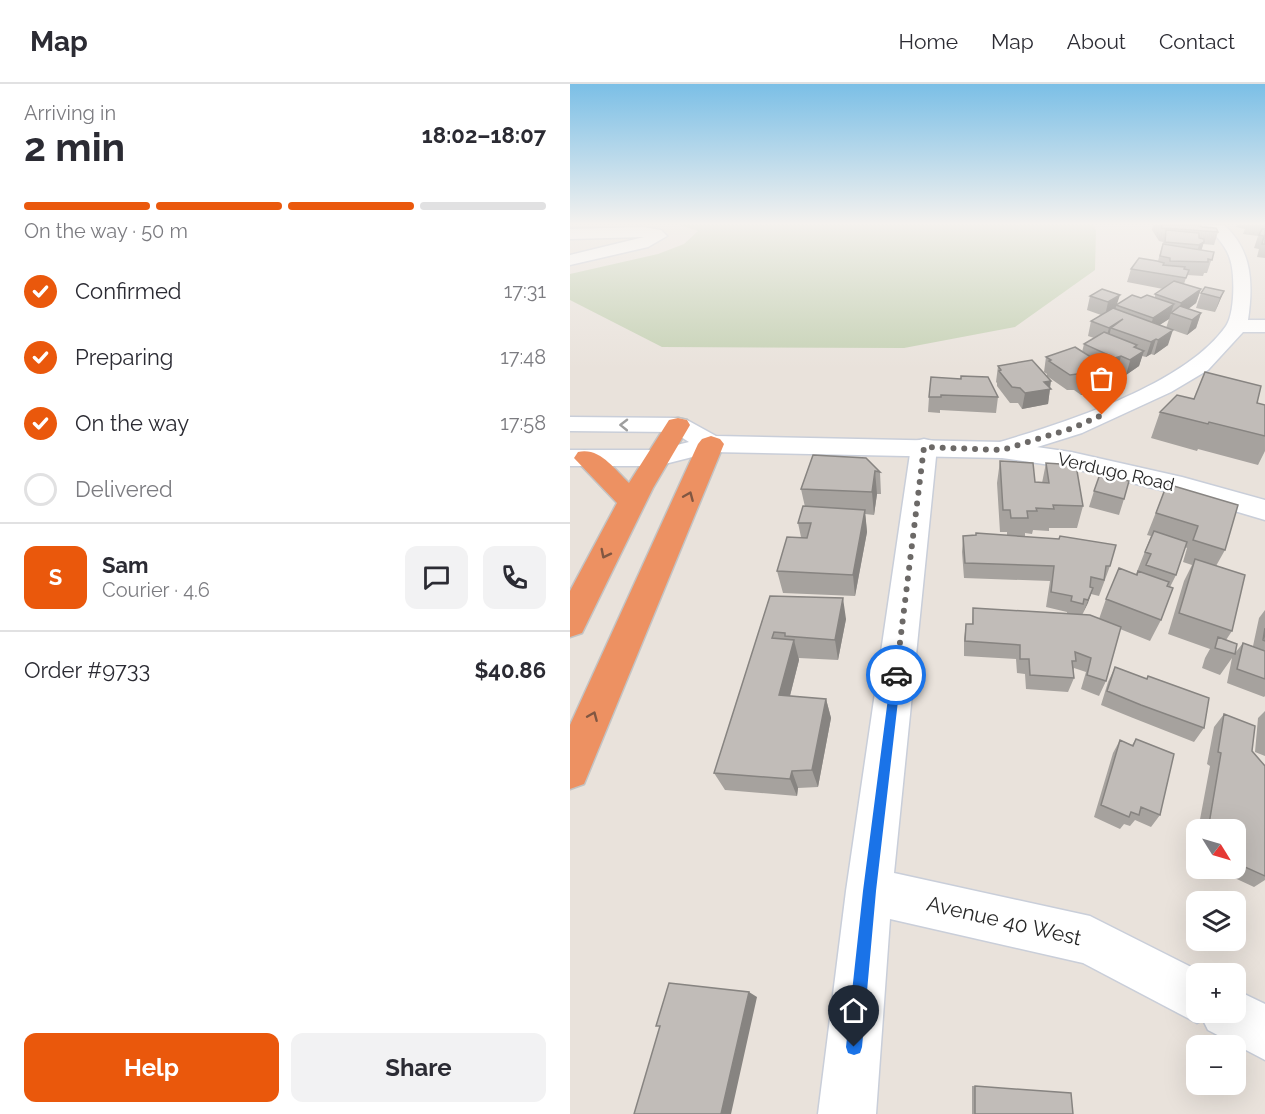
<!DOCTYPE html>
<html lang="en">
<head>
<meta charset="utf-8">
<style>
  body { margin:0; font-family:Raleway,sans-serif; background:#f2f2f3; color:#2b2b33; height:100vh; display:flex; flex-direction:column; font-size:22px; white-space:nowrap }
  * { box-sizing:border-box; margin:0 }
  p { font-size:20px; color:#7c7c81 }
  .icon { flex:none; width:33px; height:33px; fill:none; stroke:currentColor; stroke-width:2; stroke-linecap:round; stroke-linejoin:round }
  .map { position:relative; flex:1; overflow:hidden }
  .panel { display:flex; flex-direction:column; background:#fff; width:570px }
  .panel>* { flex:none }
  .needle { width:39px; rotate:127deg }
  .controls { position:absolute; left:616px; top:735px; display:grid; gap:12px }
  .controls a { display:grid; place-items:center; width:60px; height:60px; border-radius:12px; background:#fff; box-shadow:0 6px 24px #0002; font-size:30px }
  .pin { position:absolute; display:grid; place-items:center; width:51px; height:51px; color:#fff; margin:-62px -26px; border-radius:50% 50% 50% 0; rotate:-45deg; box-shadow:0 0 6px #0007 }
  .pin .icon { rotate:45deg }
  .courier { position:absolute; display:grid; place-items:center; width:60px; height:60px; margin:-30px; border:4px solid #1a73e8; border-radius:50%; background:#fff; color:#222; box-shadow:0 2px 8px #0007 }
  .overview em { font-style:normal; font-weight:700 }
  .overview div { display:flex; flex-direction:column-reverse }
  .overview { display:flex; align-items:center; justify-content:space-between; height:102px; padding:0 24px }
  h1 { font-size:39px; font-weight:700; line-height:45px }
  .bar { display:grid; grid-template-columns:repeat(4,1fr); gap:9px 6px; align-content:center; height:72px; padding:0 24px }
  .bar i { height:8px; border-radius:4px; background:#e1e1e2 }
  .bar .active { background:#ea580c }
  .bar p { grid-column:span 4 }
  .line { display:flex; align-items:center; gap:15px; padding:0 24px; border-top:2px solid #e1e1e2 }
  .line div { flex:1 }
  .round { display:grid; place-items:center; flex:none; width:63px; height:63px; border-radius:12px; background:#f2f2f3 }
  ol { padding:0 24px; list-style:none }
  li { display:flex; align-items:center; gap:18px; height:66px }
  li p { margin-inline-start:auto }
  li .icon { padding:6px; border-radius:50%; background:#ea580c; color:#fff; stroke-width:4 }
  li:last-child { color:#7c7c81 }
  li i { width:33px; height:33px; border:3px solid #e1e1e2; border-radius:50% }
  .cta { display:flex; gap:12px; margin-top:auto; padding:12px 24px }
  .cta a { flex:1; height:69px; border-radius:12px; background:#ea580c; color:#fff; font-size:24px; font-weight:700; line-height:69px; text-align:center }
  .cta a+a { background:#f2f2f3; color:#2b2b33 }
  header { display:flex; align-items:center; gap:36px; box-sizing:border-box; height:84px; padding:0 30px; background:#fff; border-bottom:2px solid #e1e1e2 }
  header strong { font-size:28px }
  nav { display:flex; gap:33px; margin-inline-start:auto; font-size:21px }
  main { display:flex; flex:1; min-height:0 }
  .map>svg:first-child { display:block }
  .cemetery { fill:#c5d1b4 }
  .lines { fill:none; stroke-linecap:round; stroke-linejoin:round }
  .street-casing { stroke:#c9ced9; stroke-width:3 }
  .secondary-casing { stroke:#c9ced9; stroke-width:3 }
  .highway-casing { stroke:#c3c3c3; stroke-width:3 }
  .street { fill:#fff; fill-rule:evenodd }
  .secondary { fill:#fff; fill-rule:evenodd }
  .highway { fill:#ed9162; fill-rule:evenodd }
  .wall { fill:#a6a29e; fill-rule:evenodd }
  .shaded-wall { fill:#878481 }
  .building { fill:#c1bcb8; stroke:#878481; stroke-width:1.5 }
  .oneway { stroke:#9e9e9e }
  .oneway2 { stroke:#815742 }
  .route { fill:#1a73e8 }
  .done { stroke:#6c6967; stroke-width:6; stroke-dasharray:0 10.8 }
  .labels { text-anchor:middle; stroke-width:5; stroke-linejoin:round; paint-order:stroke }
  .street-label { font-size:18px; fill:#282828; stroke:#fff }
  .near-street-label { font-size:21px; fill:#282828; stroke:#fff }
</style>
</head>
<body>
<header>
<strong>Map</strong>
<nav><a>Home</a><a>Map</a><a>About</a><a>Contact</a></nav>
</header>
<main>
<section class="panel">
<div class="overview"><div><h1>2 min</h1><p>Arriving in</p></div><em>18:02–18:07</em></div>
<div class="bar"><i class="active"></i><i class="active"></i><i class="active"></i><i></i><p>On the way · 50 m</p></div>
<ol>
<li><svg class="icon" aria-label="check" viewBox="0 0 24 24"><path d="M5 12l5 5 9-10"/></svg>Confirmed<p>17:31</p></li>
<li><svg class="icon" aria-label="check" viewBox="0 0 24 24"><path d="M5 12l5 5 9-10"/></svg>Preparing<p>17:48</p></li>
<li><svg class="icon" aria-label="check" viewBox="0 0 24 24"><path d="M5 12l5 5 9-10"/></svg>On the way<p>17:58</p></li>
<li><i></i>Delivered</li>
</ol>
<div class="line" style="height:108px"><b class="round" style="background:#ea580c;color:#fff">S</b><div><b>Sam</b><p>Courier · 4.6</p></div><a class="round"><svg class="icon" aria-label="chat" viewBox="0 0 24 24"><path d="M4 5h16v11H9l-5 4z"/></svg></a><a class="round"><svg class="icon" aria-label="phone" viewBox="0 0 24 24"><path d="M5 4h4l2 5-3 2q2 4 5 5l2-3 5 2v4C11 20 4 13 5 4z"/></svg></a></div>
<div class="line" style="height:78px"><div>Order #9733</div><b>$40.86</b></div>
<div class="cta"><a>Help</a><a>Share</a></div>
</section>
<div class="map">
<svg width="695" height="1030" viewBox="0 0 695 1030">
  <rect width="100%" height="100%" fill="#e9e2db"/>
  <path class="cemetery" d="M110 141H523L526 146 525 186 445 243 334 264 92 263 0 216V190L88 170 114 160 128 147Z"/>
  <g class="lines">
    <g class="street-casing">
      <path id="street" d="M637 141H654C683 167 683 201 678 236H695V248H673L638 286 601 308 512 349 432 374 423 372 419 366 423 360C491 340 614 302 656 242 665 229 665 189 660 175 656 161 645 152 637 141Z
        M73 143 91 146 97 152 78 163 0 181V171L74 153 0 155V145Z
        M354 355 363 357 367 363 324 789 520 832 635 890H627V928H666V906L695 920V976L638 946 633 936 627 939 513 879 320 835 306 1030H248L276 807 341 363 345 357Z"/>
    </g>
    <g class="secondary-casing">
      <path id="secondary" d="M0 333 108 334 117 336 146 352 432 358 501 368 612 393 695 416V436L607 410 501 384 432 374 142 368 87 382H0V366H87L119 358 103 348 0 347Z"/>
    </g>
    <g class="highway-casing">
      <path id="highway" d="M108 334 117 336 120 341 83 404 12 549 0 553V507L47 419 4 374 8 368C30 363 44 385 59 399L99 336Z
        M141 352 150 355 154 360 14 700 0 705V641L128 360 132 355Z"/>
    </g>
    <use href="#street" class="street"/>
    <use href="#secondary" class="secondary"/>
    <use href="#highway" class="highway"/>
  </g>
  <path class="wall" d="M583 141H628L648 148 644 161 633 160 631 166 644 168 637 189H634L633 192 617 191 614 200 631 205 626 219 618 225 631 229 626 244 617 251 597 244 598 261 584 271 581 270 576 273 572 272 569 282 556 291 547 287 541 289 531 285 532 303 511 311 504 306H497L477 292V290L474 288 476 273 512 268 514 260 524 254 518 252 521 237 531 231 517 226 520 212 547 220 571 214 585 213V210L593 205 557 198 561 185 588 177 593 158 589 157 582 146ZM599 235 596 244 589 241Z
    M667 141H695V174L687 173 689 165 684 164 688 152 673 150 675 145 666 143Z
    M654 207 645 228 626 224 631 209Z
    M428 282 480 304 478 320 452 325 448 319H440L427 302V299L426 298Z
    M361 293 428 313 426 329 370 326V329L358 328 359 313Z
    M624 315 687 319 695 352V367L688 381 628 365 627 367 581 354 590 328Z
    M243 371 310 388 311 410H307L304 431 295 430 297 448 285 512 213 509 207 487 231 453 228 439 235 423 231 405Z
    M430 377 465 398 472 399 476 379 513 422 507 444H479V447L463 446 462 450 455 449V452L540 482 529 512 521 510 512 531 529 535 536 515 567 491 566 490 581 452 577 451 597 400 655 466 646 482 662 547 656 556 665 569 673 559 683 562 689 534 695 526V612L694 613 657 599 662 574 650 591 632 584 635 574 640 565 598 550 614 497 622 481 613 478 617 464 615 463 606 491 600 503 591 536 580 557 550 545 536 597 529 612 511 605 516 588 504 584 503 587 504 594 498 608 456 605 455 590 447 589 446 575 394 572V555L396 540H402L403 524 497 530V528L476 523 480 497 394 494 392 468 393 452 437 451V448H430L427 399Z
    M524 407 554 415 549 431 519 423Z
    M200 512 276 535 268 576 229 574V576L220 612 256 615 261 634 248 703 228 704 227 712 155 706 144 689Z
    M545 583 576 595 578 592 634 644 624 658 563 634 531 621 538 598Z
    M695 627V672L685 668 688 634Z
    M654 630 682 667 695 682V796L684 803 643 784H666V746H628L640 682 637 680 644 643Z
    M566 655 590 731 581 743 565 736 560 742 554 740 550 745 524 733 543 669 550 656 562 661Z
    M627 752V777L623 775Z
    M402 1002H405L503 1030H402Z"/>
  <path class="shaded-wall" d="M634 158 630 171 625 175 629 161Z
    M631 205 626 219 609 232 607 231 611 219Z
    M654 207 645 228 650 214Z
    M550 211 545 226 535 232 538 218Z
    M604 220 599 235 579 248 583 234Z
    M631 229 626 244 617 251 622 236Z
    M553 235 541 244 538 257 535 258 539 244Z
    M603 246 598 261 584 271 588 256Z
    M586 255 581 270 576 273 581 258Z
    M567 261 563 274 574 267 569 282 556 291 564 263Z
    M551 272 547 287 541 289 545 274Z
    M532 280 530 290 536 288 532 303 511 311 515 296 527 282Z
    M481 297 478 320 452 325 455 309 474 298Z
    M305 387 307 410 304 431 302 408Z
    M295 426 297 448 285 512 283 491Z
    M523 504 518 519 512 531 518 516Z
    M273 514 276 535 268 576 265 556Z
    M224 556 229 576 215 631 209 611Z
    M256 615 261 634 248 703 242 686Z
    M222 687 228 704 227 712 220 695Z
    M179 908 187 913 161 1030H151Z"/>
  <path class="building" d="M590 141H628L632 143 646 144 648 148 592 144Z
    M692 145H695V160H692L694 152 689 151Z
    M596 146 629 149V154L634 155V158L629 161 595 158Z
    M593 160 644 168 642 176 638 175V178L600 177V174L590 172Z
    M569 174 587 177 594 179 593 181 615 183 614 185 619 186 616 194 561 185Z
    M604 197 631 205 611 219 585 210Z
    M635 203 654 207 650 214 631 209Z
    M532 205 550 211 538 218 520 212Z
    M562 211 571 214 577 211 604 220 583 234 546 221Z
    M610 222 631 229 622 236 601 229Z
    M543 224 603 246 588 256 586 255 581 258 541 244 553 235 539 244 521 237Z
    M534 248 567 261 564 263 574 267 560 276 551 272 545 274 514 260Z
    M505 263 532 280 527 282 536 288 515 296 507 290 500 291 479 277 481 276 476 273Z
    M462 276 481 297 474 298 481 305 455 309 450 304 442 303 429 287 431 286 428 282Z
    M635 288 691 302 687 319 695 321V352L639 338 638 340 590 328 607 311 624 315Z
    M391 292 418 293 428 313 371 311V313H359L361 293 391 295Z
    M243 371 296 374 310 388 305 387 302 408 231 405Z
    M430 377 463 379 465 398 479 399 476 379 506 381 513 422 483 421 484 425 466 424 467 427H457L458 434H441L440 426H433Z
    M530 390 559 397 554 415 524 407Z
    M597 400 668 421 655 466 623 456 628 442 586 429Z
    M233 422 295 426 283 491 207 487 217 453 237 454 241 439H228Z
    M584 447 617 458 606 491 576 481 581 470 575 468Z
    M406 449 489 455 490 452 546 461 540 482H536L534 496 521 493 520 503 523 504 518 516 514 515 513 520 501 517 502 512 481 508 484 482 395 479 393 452 406 451Z
    M625 475 675 491 662 547 609 529Z
    M549 484 567 491 568 487 599 498 597 502 603 504 591 536 536 515Z
    M200 512 273 514 265 556 215 552V549L204 548 202 554 224 556 209 611 256 615 242 686 222 687 220 695 144 689Z
    M403 524 520 531 551 543 536 597 517 591 521 574 505 568 506 577H502L504 594 460 591 459 575H450V561L395 557 396 540H403Z
    M695 544V557L693 556Z
    M648 553 667 560 665 570 645 564Z
    M673 559 695 567V595L667 585Z
    M545 583 577 595 578 592 639 614 634 644 571 621 537 607Z
    M654 630 685 642 682 667 695 682V792L666 779V746H638L651 669 648 668Z
    M566 655 604 670 590 731 571 723 569 731 561 728 559 733 531 721 550 656 563 662Z
    M99 899 179 908 151 1030H64L90 942H86Z
    M405 1002 501 1009 503 1030H405Z"/>
  <defs><path id="oneway-chevron" d="M-2-3.5L2.5 0L-2 3.5" fill="none" stroke-width="1.6" stroke-linecap="round" stroke-linejoin="round" transform="scale(1.5)"/></defs>
  <use class="oneway" href="#oneway-chevron" transform="translate(54 341) rotate(-179)"/>
  <g class="oneway2">
    <use href="#oneway-chevron" transform="translate(119 412) rotate(-67)"/>
    <use href="#oneway-chevron" transform="translate(35 470) rotate(117)"/>
    <use href="#oneway-chevron" transform="translate(23 632) rotate(-67)"/>
  </g>
  <linearGradient id="sky" x2="0" y2="1"><stop stop-color="#7bbfe6"/><stop offset="0.49" stop-color="#f5f2ef"/><stop offset="1" stop-color="#f5f2ef" stop-opacity="0"/></linearGradient>
  <rect width="695" height="285" fill="url(#sky)"/>
  <path class="route" d="M326 586 331 591 306 807 292 963 290 969 284 971 278 969 276 963 293 807 321 591Z"/>
  <g class="lines">
    <path class="done" d="M326 591 354 363 432 366 503 344 532 331"/>
  </g>
  <g class="labels">
    <g class="street-label">
      <text transform="translate(546 388) rotate(13)" y="6">Verdugo Road</text>
    </g>
    <g class="near-street-label">
      <text transform="translate(434 837) rotate(13)" y="7">Avenue 40 West</text>
    </g>
  </g>
</svg>
<div class="controls">
<a><svg class="needle" viewBox="-14 -14 28 28"><path d="M0-13l5 13h-10z" fill="#e53935"/><path d="M0 13l5-13h-10z" fill="#7c7c81"/></svg></a>
<a><svg class="icon" aria-label="layers" viewBox="0 0 24 24"><path d="M12 4l9 5-9 5-9-5zM3 14l9 5 9-5"/></svg></a>
<a>+</a>
<a>−</a>
</div>
<div class="pin" style="left:532px;top:331px;background:#ea580c"><svg class="icon" aria-label="bag" viewBox="0 0 24 24"><path d="M5 8h14l-1 12H6zM9 8a3 3 0 0 1 6 0"/></svg></div>
<div class="pin" style="left:284px;top:963px;background:#1f2937"><svg class="icon" aria-label="home" viewBox="0 0 24 24"><path d="M3 11l9-7 9 7M6 9v11h12V9"/></svg></div>
<div class="courier" style="left:326px;top:591px"><svg class="icon" aria-label="car" viewBox="0 0 24 24"><path d="M5 17H2v-5l4-1 3-4h7l3 4 3 1v5h-3M9 17h6M6 11h13"/><circle cx="7" cy="17" r="2"/><circle cx="17" cy="17" r="2"/></svg></div>
</div>
</main>
</body>
</html>
